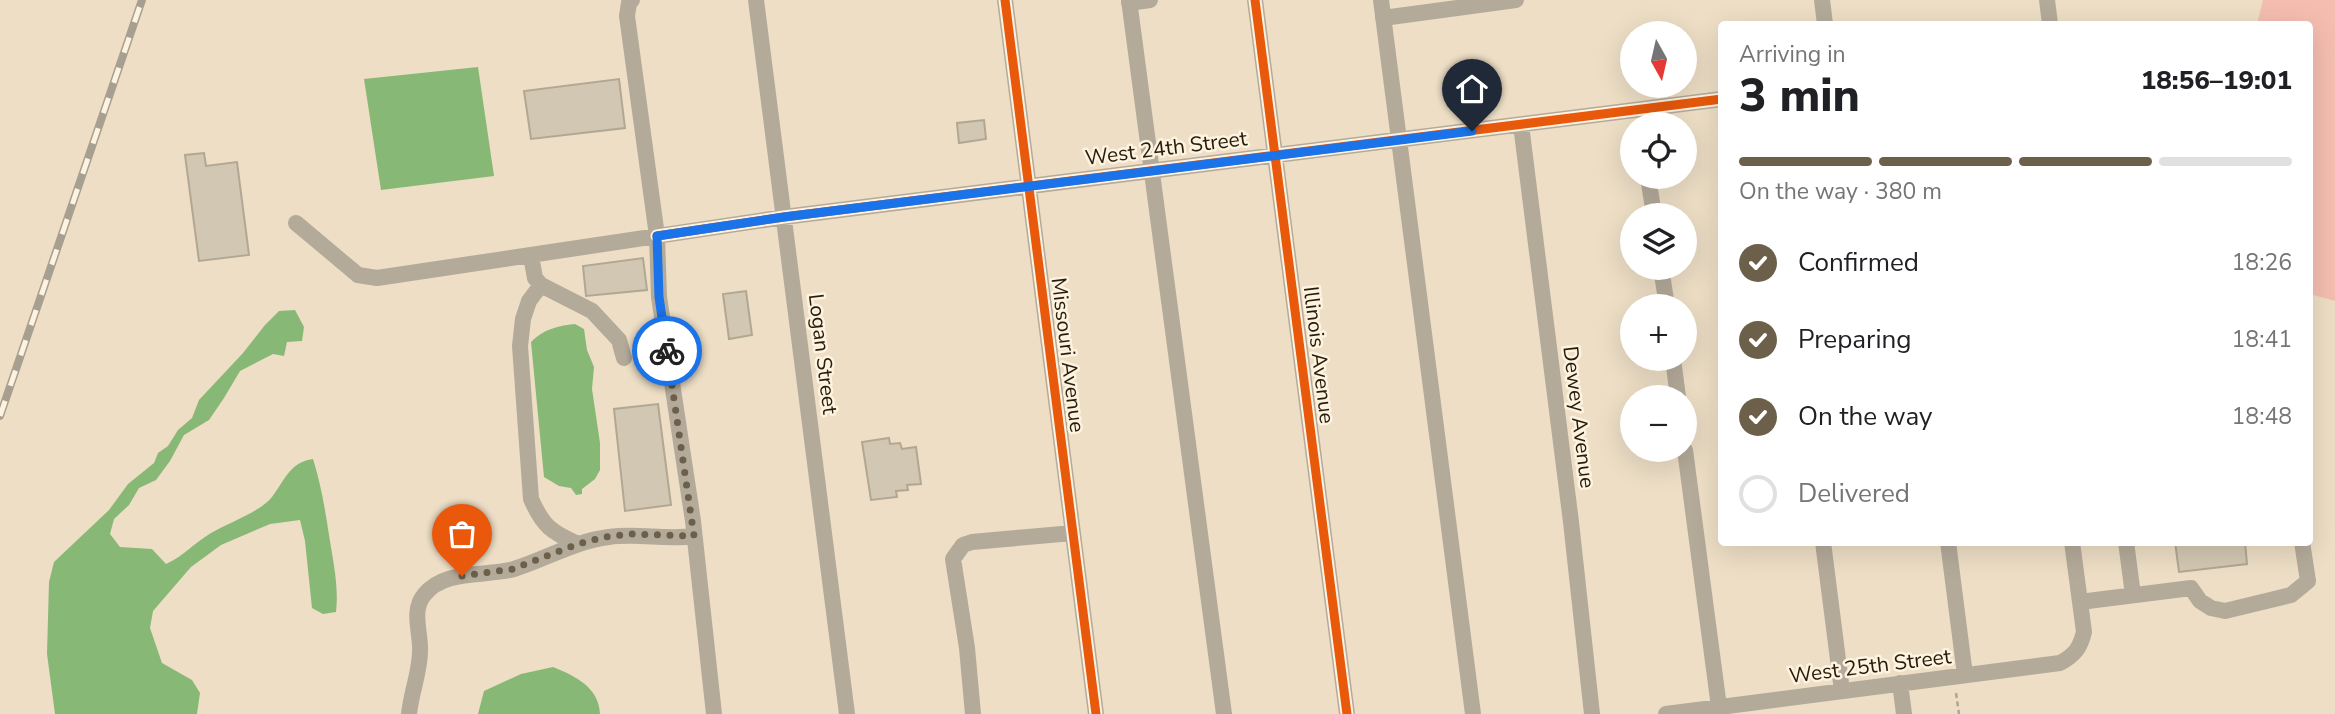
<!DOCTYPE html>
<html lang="en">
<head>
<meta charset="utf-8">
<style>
  body { margin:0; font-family:"Nunito Sans",sans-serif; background:#f2f2f2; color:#202124; height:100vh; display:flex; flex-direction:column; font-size:26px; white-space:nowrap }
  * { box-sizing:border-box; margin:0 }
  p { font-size:23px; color:#757577 }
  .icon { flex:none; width:38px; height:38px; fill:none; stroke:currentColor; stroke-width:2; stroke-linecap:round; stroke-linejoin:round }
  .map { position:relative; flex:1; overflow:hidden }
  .sheet { position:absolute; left:1718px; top:21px; width:595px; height:525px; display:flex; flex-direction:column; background:#fff; border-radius:7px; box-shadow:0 7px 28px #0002 }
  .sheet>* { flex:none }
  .needle { width:46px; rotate:172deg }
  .tools { position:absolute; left:1620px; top:21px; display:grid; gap:14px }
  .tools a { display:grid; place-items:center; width:77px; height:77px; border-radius:50%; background:#fff; box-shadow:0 7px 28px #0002; font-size:35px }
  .pin { position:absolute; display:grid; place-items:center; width:60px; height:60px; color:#fff; margin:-72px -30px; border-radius:50% 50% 50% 0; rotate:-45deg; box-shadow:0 0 7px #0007 }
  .pin .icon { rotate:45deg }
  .courier { position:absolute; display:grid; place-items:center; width:70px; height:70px; margin:-35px; border:5px solid #1a73e8; border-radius:50%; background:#fff; color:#222; box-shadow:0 2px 9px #0007 }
  .headline em { font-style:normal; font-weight:800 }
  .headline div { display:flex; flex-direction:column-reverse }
  .headline { display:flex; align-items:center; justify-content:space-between; height:119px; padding:0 21px }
  h1 { font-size:46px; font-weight:800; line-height:52px }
  .bar { display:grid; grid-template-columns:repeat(4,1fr); gap:10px 7px; align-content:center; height:84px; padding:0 21px }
  .bar i { height:9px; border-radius:5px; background:#e0e0e0 }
  .bar .selected { background:#6c604b }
  .bar p { grid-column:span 4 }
  ol { padding:0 21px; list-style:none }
  li { display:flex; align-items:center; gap:21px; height:77px }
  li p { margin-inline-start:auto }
  li .icon { padding:7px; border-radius:50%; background:#6c604b; color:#fff; stroke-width:4 }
  li:last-child { color:#757577 }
  li i { width:38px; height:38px; border:4px solid #e0e0e0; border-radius:50% }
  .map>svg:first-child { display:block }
  .green { fill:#f4bdb0 }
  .water { fill:#88b876 }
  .building { fill:#d2c7b2; stroke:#b2a793; stroke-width:2 }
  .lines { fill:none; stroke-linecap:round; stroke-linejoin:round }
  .path { stroke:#afa696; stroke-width:2.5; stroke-dasharray:5 3.5; stroke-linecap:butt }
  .minor { stroke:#b4aa9a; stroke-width:16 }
  .rail-casing { stroke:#a79f8f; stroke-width:8 }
  .rail { stroke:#fdf3e0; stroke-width:5; stroke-dasharray:16; stroke-linecap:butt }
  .cycleway-casing { stroke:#fdf3e0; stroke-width:13 }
  .cycleway { stroke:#e8590c; stroke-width:9 }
  .done { stroke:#6c604b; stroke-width:7; stroke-dasharray:0 12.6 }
  .route { stroke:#1a73e8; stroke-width:9 }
  .labels { text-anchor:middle; stroke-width:5; stroke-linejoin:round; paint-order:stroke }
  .street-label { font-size:21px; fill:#261c0a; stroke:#fdf3e0 }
</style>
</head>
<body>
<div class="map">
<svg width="2335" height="714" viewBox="0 0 2335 714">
  <rect width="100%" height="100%" fill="#eddec5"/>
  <path class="green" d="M2263 0H2335V301L2310 294V24H2257Z"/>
  <path class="water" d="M478 67 494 176 381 190 364 79Z
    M295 310 304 327 302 341 287 342 284 356 273 354 240 371 224 398 209 420 184 435 170 461 156 480 139 488 129 505 114 519 110 534 120 547 152 549 166 564C184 556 194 543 211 533 228 523 260 512 272 497 285 480 290 462 313 459 321 484 325 509 329 535 333 561 339 586 336 612L323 614 312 608 305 541 300 520 270 524 221 545 191 567 153 611 150 628 162 663 192 680 200 693 197 714H55L47 654 49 582 54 562 109 510 128 484 154 463 158 453 168 446 178 430 192 418 199 400 243 353 265 325 279 311Z
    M575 324 584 329 587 350 594 367 592 389 600 443V470L595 479 582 489V494L576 495 571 488 559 486 544 477 531 342C544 329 557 326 575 324Z
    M553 667C575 676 599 687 600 714H478L484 691 521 674Z"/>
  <path class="building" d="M619 79 625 128 531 139 524 91Z
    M984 120 986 139 959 143 957 123Z
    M204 153 206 166 237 162 249 255 199 261 185 155Z
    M643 258 647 290 586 296 583 266Z
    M746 291 752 335 729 339 723 294Z
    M658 404 671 505 625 511 614 409Z
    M889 438 890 444 900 443 902 449 916 447 921 484 907 485 908 490 896 491 897 497 871 500 862 442Z
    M2175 542H2245L2247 564 2179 572Z"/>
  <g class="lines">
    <path class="path" d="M1956 693 1959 714"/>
    <path class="minor" d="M632 0 629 3 627 16 657 236 659 297 693 521 714 714
      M756 0 847 714
      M1005 0 1096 714
      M1129 0 1224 714
      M1255 0 1347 714
      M1381 0 1473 714
      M1822 0 1825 24
      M2047 0 2050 24
      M1129 3 1150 0
      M1383 18 1516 0
      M1521 125 1571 522 1592 714
      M1648 177 1654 215
      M296 223 358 275 377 278 784 217 1722 99
      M531 256 535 278 541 285 592 311 619 340 624 358
      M1661 268 1667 306
      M541 285 529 301 523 319 520 346 531 499C543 526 551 532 578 544
      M1673 359 1678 397
      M1685 450 1719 707
      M1823 542 1842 691
      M1948 542 1965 675
      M2126 542 2133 595
      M2080 602 2191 588 2200 601 2211 608 2225 611 2291 595 2308 581 2302 542
      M1900 683 1904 714
      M409 714C411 693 420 672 420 651 421 633 411 611 424 595 444 569 485 577 514 569 546 559 575 541 609 537 638 533 666 540 694 536
      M973 714 967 648 953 559 963 545 972 542 1073 533
      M1666 714 2060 663C2075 655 2080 648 2084 632L2072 542"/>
    <g class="rail-casing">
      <path id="rail" d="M0 416 142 0"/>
    </g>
    <use href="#rail" class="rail"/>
    <g class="cycleway-casing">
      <path id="cycleway" d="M1005 0 1096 714
        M1255 0 1347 714
        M657 236 784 217 1722 99"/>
    </g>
    <use href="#cycleway" class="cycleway"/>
  </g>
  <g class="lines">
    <path class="done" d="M462 576 513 569 578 544 605 537 631 534 694 536 667 351"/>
    <path class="route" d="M667 351 659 297 657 236 784 217 1472 131"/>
  </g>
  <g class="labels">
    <g class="street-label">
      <text transform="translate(1166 148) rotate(-7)" y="7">West 24th Street</text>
      <text transform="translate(823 354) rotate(83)" y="7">Logan Street</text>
      <text transform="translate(1068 355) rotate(83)" y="7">Missouri Avenue</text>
      <text transform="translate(1319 355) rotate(83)" y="7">Illinois Avenue</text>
      <text transform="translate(1579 417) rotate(83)" y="7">Dewey Avenue</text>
      <text transform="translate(1870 666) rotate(-7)" y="7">West 25th Street</text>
    </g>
  </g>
</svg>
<div class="tools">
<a><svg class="needle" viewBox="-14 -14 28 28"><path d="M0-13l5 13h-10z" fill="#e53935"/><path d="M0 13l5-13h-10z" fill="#757577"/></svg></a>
<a><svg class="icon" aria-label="locate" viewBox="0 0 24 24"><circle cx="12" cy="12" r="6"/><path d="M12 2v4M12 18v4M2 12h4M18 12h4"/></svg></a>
<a><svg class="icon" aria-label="layers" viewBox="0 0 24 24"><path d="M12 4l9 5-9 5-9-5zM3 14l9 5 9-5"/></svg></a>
<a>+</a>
<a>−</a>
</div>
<div class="pin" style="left:462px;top:576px;background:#ea580c"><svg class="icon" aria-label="bag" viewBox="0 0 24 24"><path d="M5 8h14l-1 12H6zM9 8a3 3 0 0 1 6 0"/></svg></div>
<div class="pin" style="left:1472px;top:131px;background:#1f2937"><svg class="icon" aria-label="home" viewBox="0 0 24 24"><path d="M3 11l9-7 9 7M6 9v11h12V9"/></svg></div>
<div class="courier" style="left:667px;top:351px"><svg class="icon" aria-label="bike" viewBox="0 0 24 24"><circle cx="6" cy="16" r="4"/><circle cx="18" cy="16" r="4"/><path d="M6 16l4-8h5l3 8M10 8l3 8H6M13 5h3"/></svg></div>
<section class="sheet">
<div class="headline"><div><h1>3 min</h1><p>Arriving in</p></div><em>18:56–19:01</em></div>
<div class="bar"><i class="selected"></i><i class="selected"></i><i class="selected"></i><i></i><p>On the way · 380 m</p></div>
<ol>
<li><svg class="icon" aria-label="check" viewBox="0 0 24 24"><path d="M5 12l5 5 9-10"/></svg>Confirmed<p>18:26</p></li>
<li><svg class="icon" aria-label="check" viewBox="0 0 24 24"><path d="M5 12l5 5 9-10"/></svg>Preparing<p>18:41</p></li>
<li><svg class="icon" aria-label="check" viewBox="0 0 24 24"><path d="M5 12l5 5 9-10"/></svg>On the way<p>18:48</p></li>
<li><i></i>Delivered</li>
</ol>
</section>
</div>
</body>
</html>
